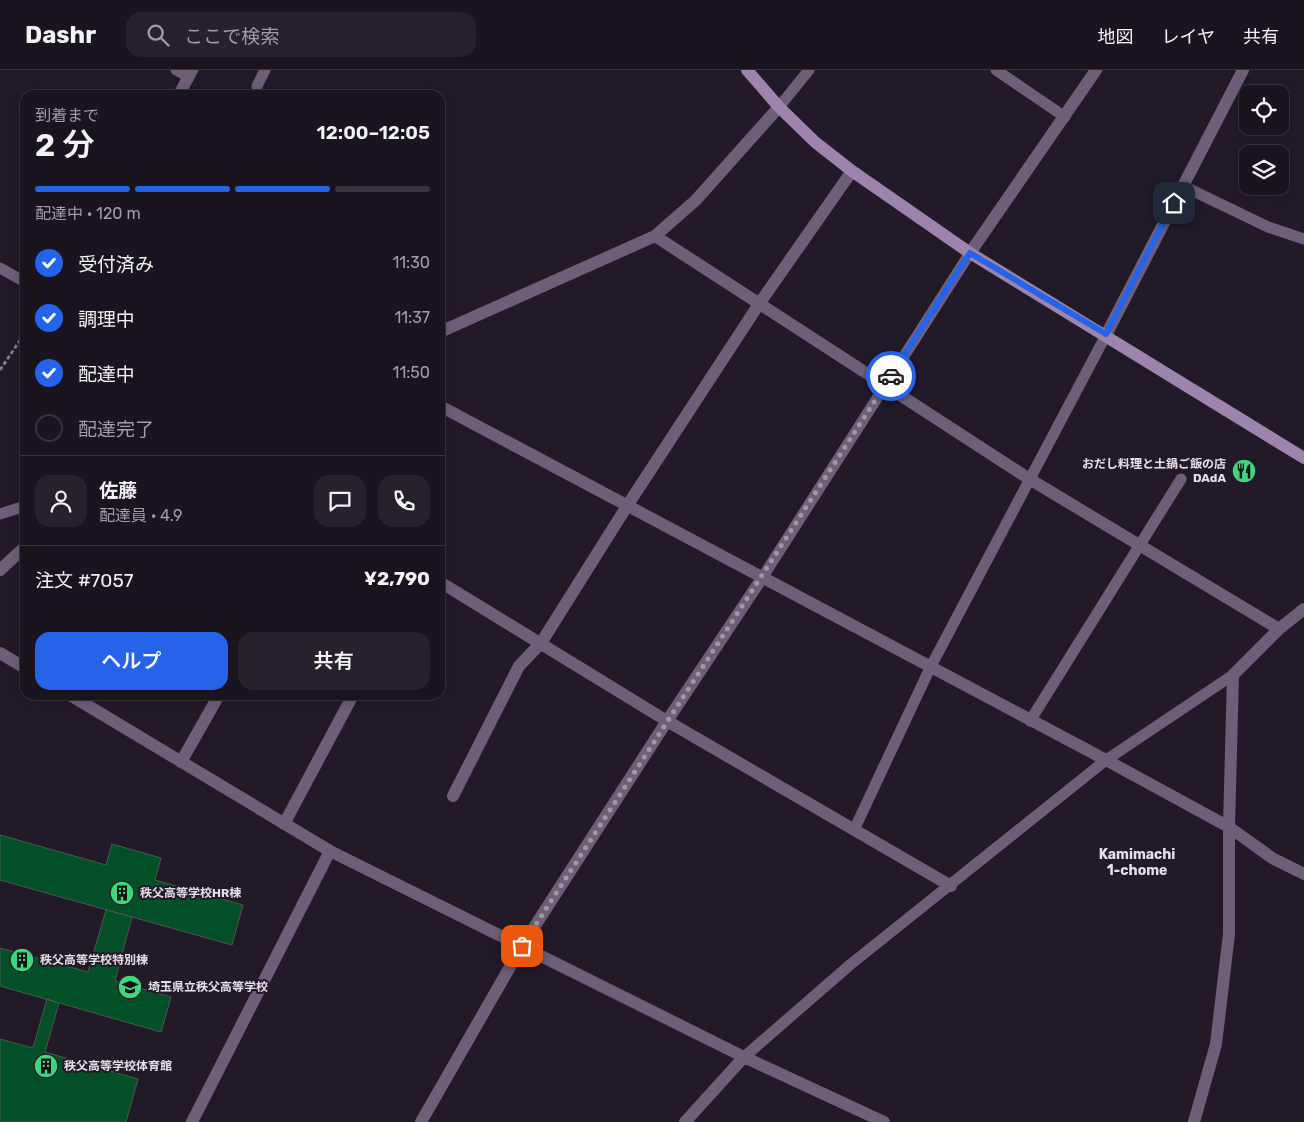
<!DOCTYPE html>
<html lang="ja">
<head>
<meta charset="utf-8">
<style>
  body { margin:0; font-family:Rubik,"Noto Sans JP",sans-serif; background:#27212c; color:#f1f3f6; height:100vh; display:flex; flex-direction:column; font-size:19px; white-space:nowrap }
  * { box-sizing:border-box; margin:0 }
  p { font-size:16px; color:#9f9ea4 }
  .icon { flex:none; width:28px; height:28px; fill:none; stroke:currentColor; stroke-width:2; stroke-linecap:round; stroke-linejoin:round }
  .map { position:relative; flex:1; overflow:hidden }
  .panel { position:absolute; left:20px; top:20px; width:425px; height:610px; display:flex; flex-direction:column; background:#1a141f; border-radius:15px; box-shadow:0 2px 12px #0003,0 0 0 1px #38333d }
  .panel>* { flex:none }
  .buttons { position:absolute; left:1239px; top:15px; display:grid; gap:10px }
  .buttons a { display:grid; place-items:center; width:50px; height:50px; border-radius:10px; background:#1a141f; box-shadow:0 2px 12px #0003,0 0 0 1px #38333d; font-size:25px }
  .pin { position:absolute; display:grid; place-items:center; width:42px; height:42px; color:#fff; margin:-21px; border-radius:10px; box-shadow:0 2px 8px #0006 }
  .courier { position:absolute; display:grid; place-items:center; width:50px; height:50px; margin:-25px; border:4px solid #2563eb; border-radius:50%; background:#fff; color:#222; box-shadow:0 1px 6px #0007 }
  .overview em { font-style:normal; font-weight:600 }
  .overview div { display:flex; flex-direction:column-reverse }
  .overview { display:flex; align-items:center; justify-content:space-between; height:85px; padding:0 15px }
  h1 { font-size:32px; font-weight:600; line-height:38px }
  .bar { display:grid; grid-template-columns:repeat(4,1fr); gap:8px 5px; align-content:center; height:60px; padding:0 15px }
  .bar i { height:6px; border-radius:4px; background:#38333d }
  .bar .selected { background:#2563eb }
  .bar p { grid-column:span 4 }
  .line { display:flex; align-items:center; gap:12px; padding:0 15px; border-top:1px solid #38333d }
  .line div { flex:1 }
  .round { display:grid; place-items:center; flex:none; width:52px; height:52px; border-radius:15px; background:#27212c }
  ol { padding:0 15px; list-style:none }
  li { display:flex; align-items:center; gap:15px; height:55px }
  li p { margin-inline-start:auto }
  li .icon { padding:5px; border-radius:50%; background:#2563eb; color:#fff; stroke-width:4 }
  li:last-child { color:#9f9ea4 }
  li i { width:28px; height:28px; border:2px solid #38333d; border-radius:50% }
  .action { display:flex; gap:10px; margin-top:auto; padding:10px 15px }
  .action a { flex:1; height:58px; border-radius:15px; background:#2563eb; color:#fff; font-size:20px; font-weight:600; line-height:58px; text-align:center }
  .action a+a { background:#27212c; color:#f1f3f6 }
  header { display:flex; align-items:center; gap:30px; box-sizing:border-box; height:70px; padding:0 25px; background:#1a141f; border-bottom:1px solid #38333d }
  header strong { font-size:24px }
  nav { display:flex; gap:28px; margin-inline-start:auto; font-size:18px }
  .search { width:350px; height:45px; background:#27212c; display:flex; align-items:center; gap:12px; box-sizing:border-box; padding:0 18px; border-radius:15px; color:#9f9ea4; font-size:19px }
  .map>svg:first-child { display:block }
  .building { fill:#034f27; stroke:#495a4d }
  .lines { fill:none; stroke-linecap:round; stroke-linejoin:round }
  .path { stroke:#7f7784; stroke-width:3; stroke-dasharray:4 2.5; stroke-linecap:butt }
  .lane { stroke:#6e5f78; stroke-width:11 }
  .street { stroke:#6e5f78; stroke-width:12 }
  .secondary { stroke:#9c84ac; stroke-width:12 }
  .done { stroke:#a099a5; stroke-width:5; stroke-dasharray:0 9 }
  .route { stroke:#2563eb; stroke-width:6 }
  .labels { text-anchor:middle; stroke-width:4; stroke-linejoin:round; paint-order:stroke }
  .poi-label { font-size:12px; font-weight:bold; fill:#e4dee8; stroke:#231a29; text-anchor:start }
  .neighbourhood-label { font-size:14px; font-weight:bold; fill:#e4dee8; stroke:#231a29 }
</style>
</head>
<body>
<header>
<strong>Dashr</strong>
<div class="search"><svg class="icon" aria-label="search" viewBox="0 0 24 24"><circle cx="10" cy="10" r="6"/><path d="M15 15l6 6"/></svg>ここで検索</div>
<nav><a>地図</a><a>レイヤ</a><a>共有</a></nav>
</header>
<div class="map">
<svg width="1304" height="1052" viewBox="0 0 1304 1052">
  <rect width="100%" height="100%" fill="#231a29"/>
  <path class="building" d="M0 765 106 795 112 774 161 788 155 810 243 835 232 875 0 810Z
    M106 840 132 847 115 911 171 927 161 962 0 916V878L88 902Z
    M47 929 59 933 45 982 138 1009 126 1052H0V969L33 978Z"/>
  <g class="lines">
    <path class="path" d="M0 300 25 263"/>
    <path class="lane" d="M176 0 189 7
      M996 0 1065 47
      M257 16 265 0
      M779 37 809 0
      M1183 116 1268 157 1304 169
      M0 198 25 212
      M0 444 25 436
      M762 508 970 183
      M1030 651 1181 409
      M854 760 930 598 1106 265
      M744 987 851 894 1106 690 1233 605"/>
    <path class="street" d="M179 25 192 0
      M655 166 1031 410 1279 559
      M970 183 1096 0
      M440 262 655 166 696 130 779 37
      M1106 265 1243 0
      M440 336 1106 690 1229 757 1272 788 1304 804
      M0 500 25 477
      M440 512 667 651 951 816
      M0 583 25 598
      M70 625 330 781 744 987 884 1052
      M181 692 219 625
      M453 726 519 596 541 573 627 436 759 234 852 101
      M284 754 353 625
      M192 1052 330 781
      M421 1052 522 876 667 651 762 508
      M685 1052 744 987
      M1194 1052 1216 974 1229 864V757L1233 605 1279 559 1304 539"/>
    <path class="secondary" d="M747 0 779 37 815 72 852 101 970 183 1304 388"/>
  </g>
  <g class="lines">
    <path class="done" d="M522 876 891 306"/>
    <path class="route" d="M891 306 970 183 1106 264 1174 133"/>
  </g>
  <defs>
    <g id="restaurant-disc" transform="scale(1.25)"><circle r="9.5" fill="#3ed77d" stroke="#231a29"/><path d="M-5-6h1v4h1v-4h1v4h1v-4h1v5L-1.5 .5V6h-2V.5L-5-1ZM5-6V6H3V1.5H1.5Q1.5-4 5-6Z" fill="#111"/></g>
    <g id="building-disc" transform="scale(1.25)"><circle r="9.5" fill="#3ed77d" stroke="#231a29"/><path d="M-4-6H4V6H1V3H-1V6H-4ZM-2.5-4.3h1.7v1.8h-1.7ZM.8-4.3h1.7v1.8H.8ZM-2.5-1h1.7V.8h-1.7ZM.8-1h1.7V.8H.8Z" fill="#111"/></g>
    <g id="school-disc" transform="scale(1.25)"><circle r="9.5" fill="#3ed77d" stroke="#231a29"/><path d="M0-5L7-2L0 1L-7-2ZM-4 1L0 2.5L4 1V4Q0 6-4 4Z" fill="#111"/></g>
  </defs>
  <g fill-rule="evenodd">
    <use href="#restaurant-disc" x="1244" y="401"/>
    <use href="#building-disc" x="122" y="823"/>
    <use href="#building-disc" x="22" y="890"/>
    <use href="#school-disc" x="130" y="917"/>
    <use href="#building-disc" x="46" y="996"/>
  </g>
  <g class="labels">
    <g class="poi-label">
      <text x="1226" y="398" text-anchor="end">おだし料理と土鍋ご飯の店<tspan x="1226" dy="14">DAdA</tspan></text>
      <text x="140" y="827">秩父高等学校HR棟</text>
      <text x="40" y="894">秩父高等学校特別棟</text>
      <text x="148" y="921">埼玉県立秩父高等学校</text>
      <text x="64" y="1000">秩父高等学校体育館</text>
    </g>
    <g class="neighbourhood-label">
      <text x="1137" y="789">Kamimachi<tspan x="1137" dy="16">1-chome</tspan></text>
    </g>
  </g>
</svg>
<div class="buttons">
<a><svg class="icon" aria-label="locate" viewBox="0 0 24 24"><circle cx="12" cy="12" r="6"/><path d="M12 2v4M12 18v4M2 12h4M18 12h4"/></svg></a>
<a><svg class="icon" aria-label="layers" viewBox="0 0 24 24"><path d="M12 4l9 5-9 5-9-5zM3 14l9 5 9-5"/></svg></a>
</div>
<div class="pin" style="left:522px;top:876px;background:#ea580c"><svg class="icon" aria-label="bag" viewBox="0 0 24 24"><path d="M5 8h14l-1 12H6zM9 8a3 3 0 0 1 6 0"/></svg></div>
<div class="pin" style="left:1174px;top:133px;background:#1f2937"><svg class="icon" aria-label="home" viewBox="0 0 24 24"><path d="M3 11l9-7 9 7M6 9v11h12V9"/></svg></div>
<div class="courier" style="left:891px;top:306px"><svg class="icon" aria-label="car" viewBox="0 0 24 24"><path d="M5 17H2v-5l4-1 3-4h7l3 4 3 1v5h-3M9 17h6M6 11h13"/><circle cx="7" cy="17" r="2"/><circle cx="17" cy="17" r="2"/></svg></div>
<section class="panel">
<div class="overview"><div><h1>2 分</h1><p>到着まで</p></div><em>12:00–12:05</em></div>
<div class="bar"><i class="selected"></i><i class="selected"></i><i class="selected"></i><i></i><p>配達中 · 120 m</p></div>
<ol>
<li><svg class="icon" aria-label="check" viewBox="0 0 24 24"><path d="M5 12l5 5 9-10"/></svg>受付済み<p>11:30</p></li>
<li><svg class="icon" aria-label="check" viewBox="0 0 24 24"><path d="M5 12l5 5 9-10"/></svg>調理中<p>11:37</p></li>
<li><svg class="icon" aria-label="check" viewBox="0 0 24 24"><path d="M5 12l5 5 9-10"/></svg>配達中<p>11:50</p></li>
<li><i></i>配達完了</li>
</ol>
<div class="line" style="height:90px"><a class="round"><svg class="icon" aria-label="person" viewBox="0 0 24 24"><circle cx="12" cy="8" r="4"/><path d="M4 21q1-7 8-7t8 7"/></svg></a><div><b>佐藤</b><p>配達員 · 4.9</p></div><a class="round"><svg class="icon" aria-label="chat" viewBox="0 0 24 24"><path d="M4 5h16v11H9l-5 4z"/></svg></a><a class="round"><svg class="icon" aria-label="phone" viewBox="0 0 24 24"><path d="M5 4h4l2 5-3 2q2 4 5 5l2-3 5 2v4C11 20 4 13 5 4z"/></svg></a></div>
<div class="line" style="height:65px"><div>注文 #7057</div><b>¥2,790</b></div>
<div class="action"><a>ヘルプ</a><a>共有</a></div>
</section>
</div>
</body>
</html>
